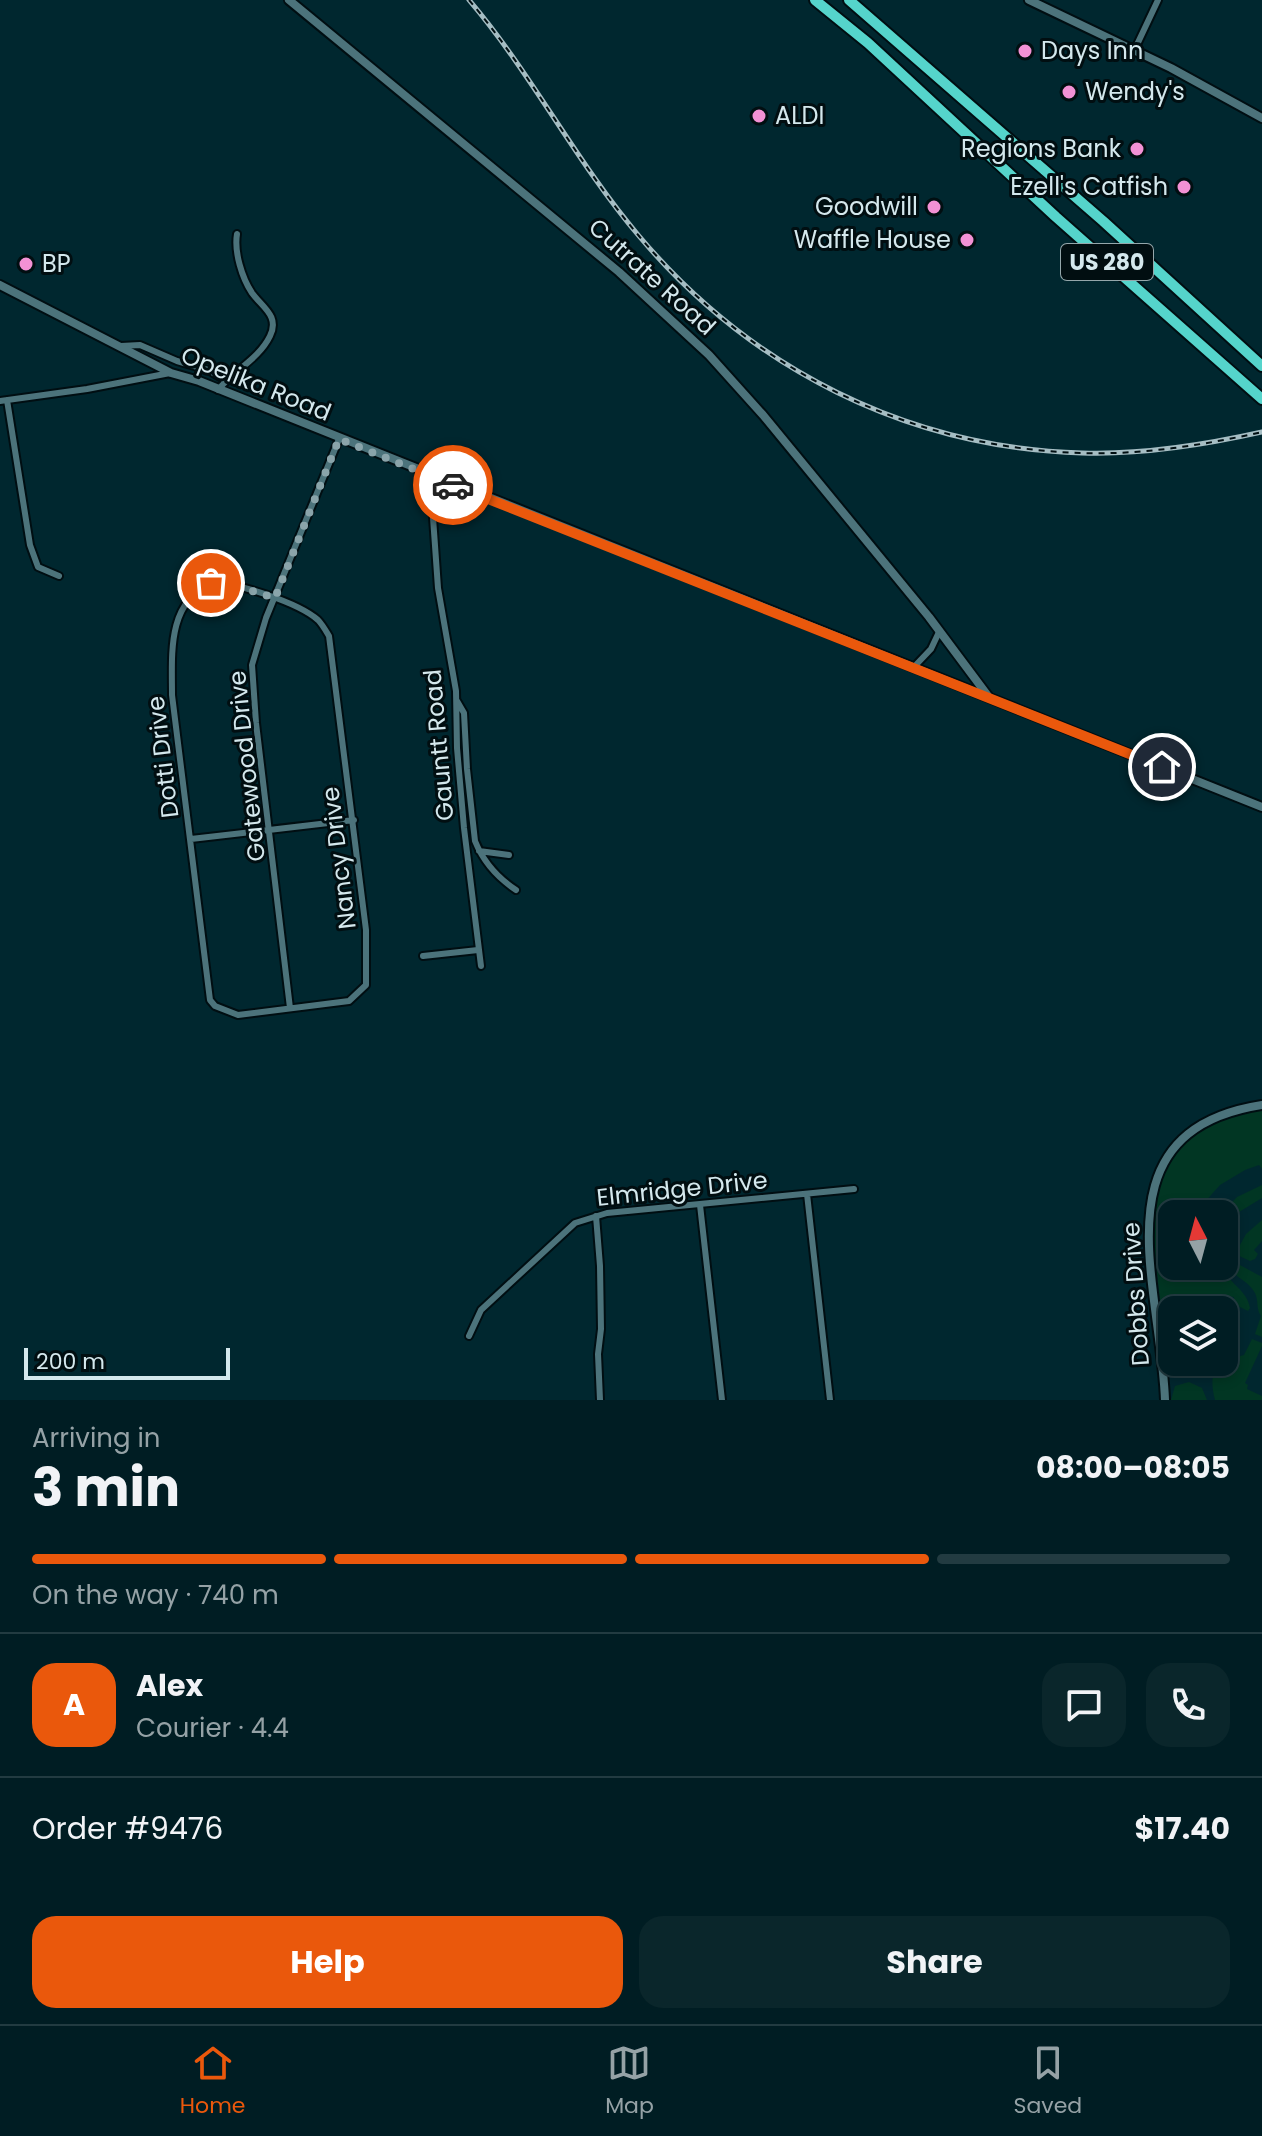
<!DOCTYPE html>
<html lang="en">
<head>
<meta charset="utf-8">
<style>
  body { margin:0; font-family:Poppins,sans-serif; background:#0a262b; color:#f1f3f6; height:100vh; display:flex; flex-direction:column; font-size:30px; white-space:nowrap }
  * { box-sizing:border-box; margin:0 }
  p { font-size:26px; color:#95a2a6 }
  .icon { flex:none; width:44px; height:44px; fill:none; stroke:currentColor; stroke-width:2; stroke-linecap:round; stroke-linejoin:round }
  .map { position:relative; height:1400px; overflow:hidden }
  .panel { display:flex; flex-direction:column; background:#001d23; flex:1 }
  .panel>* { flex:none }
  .needle { width:52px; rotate:354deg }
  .tools { position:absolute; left:1158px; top:1200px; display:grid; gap:16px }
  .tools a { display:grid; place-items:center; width:80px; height:80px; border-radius:16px; background:#001d23; box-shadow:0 4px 12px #0003,0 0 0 2px #223b41; font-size:40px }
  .scale { position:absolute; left:24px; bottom:20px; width:206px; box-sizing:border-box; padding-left:8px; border:4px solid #d4e8ed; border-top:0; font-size:22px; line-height:28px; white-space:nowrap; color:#d4e8ed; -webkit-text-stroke:6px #010e11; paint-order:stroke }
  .pin { position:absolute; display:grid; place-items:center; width:68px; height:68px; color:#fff; margin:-34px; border:4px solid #fff; border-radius:50%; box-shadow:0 2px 8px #0007 }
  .courier { position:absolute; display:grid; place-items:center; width:80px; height:80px; margin:-40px; border:6px solid #ea580c; border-radius:50%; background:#fff; color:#222; box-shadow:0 2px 10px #0007 }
  .summary em { font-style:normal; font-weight:700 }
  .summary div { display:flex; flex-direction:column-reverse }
  .summary { display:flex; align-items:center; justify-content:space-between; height:136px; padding:0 32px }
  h1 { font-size:52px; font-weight:700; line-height:60px }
  .bar { display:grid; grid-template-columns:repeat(4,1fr); gap:12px 8px; align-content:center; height:96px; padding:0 32px }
  .bar i { height:10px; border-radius:6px; background:#223b41 }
  .bar .on { background:#ea580c }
  .bar p { grid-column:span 4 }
  .line { display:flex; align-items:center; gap:20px; padding:0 32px; border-top:2px solid #223b41 }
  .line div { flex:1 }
  .round { display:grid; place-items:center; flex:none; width:84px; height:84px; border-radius:24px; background:#0a262b }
  .action { display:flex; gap:16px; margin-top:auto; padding:16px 32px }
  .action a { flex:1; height:92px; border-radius:24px; background:#ea580c; color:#fff; font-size:32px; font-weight:700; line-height:92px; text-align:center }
  .action a+a { background:#0a262b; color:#f1f3f6 }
  .tabs { display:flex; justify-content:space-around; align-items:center; height:112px; border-top:2px solid #223b41; background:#001d23; font-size:22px; color:#95a2a6 }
  .tabs a { display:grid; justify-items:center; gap:4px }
  .tabs .on { color:#ea580c }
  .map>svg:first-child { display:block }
  .green { fill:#013623 }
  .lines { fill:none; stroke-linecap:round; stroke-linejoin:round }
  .street-casing { stroke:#000e12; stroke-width:10 }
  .secondary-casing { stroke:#000e12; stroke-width:12 }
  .highway-casing { stroke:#000e12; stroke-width:14 }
  .street { stroke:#4c737b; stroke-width:6 }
  .secondary { stroke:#4c737b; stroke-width:8 }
  .highway { stroke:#55d4cb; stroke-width:10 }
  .rail-casing { stroke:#a5bdc3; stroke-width:5 }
  .rail { stroke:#010e11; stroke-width:2; stroke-dasharray:6; stroke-linecap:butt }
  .done { stroke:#8aa4aa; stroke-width:8; stroke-dasharray:0 14.4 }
  .route { stroke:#ea580c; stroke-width:10 }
  .poi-dot { fill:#f391d5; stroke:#010e11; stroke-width:3 }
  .labels { text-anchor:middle; stroke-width:6; stroke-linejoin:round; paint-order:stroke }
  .shield { fill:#010e11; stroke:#95a7ab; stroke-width:2 }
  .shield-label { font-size:22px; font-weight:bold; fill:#d4e8ed }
  .poi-label { font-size:24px; fill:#d4e8ed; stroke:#010e11; text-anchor:start }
  .street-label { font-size:24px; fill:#d4e8ed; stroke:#010e11 }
</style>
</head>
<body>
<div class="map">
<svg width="1262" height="1400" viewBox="0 0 1262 1400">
  <rect width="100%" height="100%" fill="#00272f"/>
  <path class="green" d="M1262 1109V1169L1259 1165 1245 1170 1220 1185 1194 1214H1172V1231L1165 1234 1172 1246V1266H1222C1228 1284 1247 1289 1250 1308L1248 1311 1234 1304V1297C1220 1294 1210 1299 1202 1310H1172V1362H1210C1198 1367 1177 1370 1166 1360L1152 1223 1162 1173 1182 1143 1201 1127Z
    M1262 1185V1198L1239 1212 1224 1233V1214H1221L1237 1197Z
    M1262 1220V1241L1254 1250 1258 1254 1255 1259 1250 1261 1235 1254 1234 1245H1240L1246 1234Z
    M1238 1264 1262 1277V1337L1255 1334 1261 1316C1255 1308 1260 1299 1253 1290 1247 1281 1238 1279 1232 1270L1233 1266Z
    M1252 1339 1262 1343V1346L1245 1383 1248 1385 1247 1389 1262 1396V1400H1215C1207 1369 1218 1362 1244 1355Z
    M1189 1382 1202 1388 1207 1400H1171L1175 1386Z"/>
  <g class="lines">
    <g class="street-casing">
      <path id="street" d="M1134 51 1158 0
        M121 346 140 345 177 361 208 370 225 380
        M218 390C233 371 259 359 270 336 280 316 262 307 252 293 242 278 234 252 237 234
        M7 400 30 545 38 567 59 576
        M0 401 87 389 170 373
        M430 475 438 588 456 691 457 748 464 828 481 966
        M211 583C236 582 299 603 318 620 322 624 326 631 329 636L366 930V985L349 1001 238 1015 215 1006 210 1000 172 695C172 653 167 603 211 583Z
        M913 668 931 649 939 632
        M457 701 464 713 467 769 475 841C483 861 498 878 516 890
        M191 839 354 820
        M479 851 509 855
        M423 956 478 950
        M290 1008 256 723 252 665 266 618 339 439
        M807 1194 830 1400
        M700 1205 722 1400
        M596 1216 600 1266 601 1329 598 1354 600 1400
        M469 1336 481 1310 575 1223 607 1213 854 1189"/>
    </g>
    <g class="secondary-casing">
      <path id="secondary" d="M289 0 619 272 709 355 763 415 929 617 988 696
        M1029 0 1171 68 1262 118
        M0 285 171 373 199 381 1262 807
        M1165 1400C1161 1285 1095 1131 1262 1105"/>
    </g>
    <g class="highway-casing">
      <path id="highway" d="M815 0 868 43 1056 217 1262 399
        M849 0 1103 221 1262 366"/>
    </g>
    <use href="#street" class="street"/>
    <use href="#secondary" class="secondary"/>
    <use href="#highway" class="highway"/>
    <g class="rail-casing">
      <path id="rail" d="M469 0C532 74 576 162 639 236 751 369 908 448 1082 453 1142 455 1204 445 1262 432"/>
    </g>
    <use href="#rail" class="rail"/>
  </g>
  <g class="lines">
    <path class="done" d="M211 583H226L275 598 339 439 453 485"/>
    <path class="route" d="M453 485 1162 767"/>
  </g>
  <g class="poi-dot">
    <circle cx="1025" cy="51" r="8"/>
    <circle cx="1069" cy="92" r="8"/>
    <circle cx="759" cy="116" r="8"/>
    <circle cx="1137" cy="149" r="8"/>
    <circle cx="1184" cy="187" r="8"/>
    <circle cx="934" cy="207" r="8"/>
    <circle cx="967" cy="240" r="8"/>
    <circle cx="26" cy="264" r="8"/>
  </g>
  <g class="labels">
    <rect class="shield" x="1061" y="244" width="92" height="36" rx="6"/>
    <g class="shield-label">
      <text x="1107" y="270">US 280</text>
    </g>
    <g class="poi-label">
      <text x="1041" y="59">Days Inn</text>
      <text x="1085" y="100">Wendy's</text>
      <text x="775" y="124">ALDI</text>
      <text x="1121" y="157" text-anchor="end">Regions Bank</text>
      <text x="1168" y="195" text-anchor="end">Ezell's Catfish</text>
      <text x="918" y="215" text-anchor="end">Goodwill</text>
      <text x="951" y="248" text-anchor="end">Waffle House</text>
      <text x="42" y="272">BP</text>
    </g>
    <g class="street-label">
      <text transform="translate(652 277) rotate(42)" y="8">Cutrate Road</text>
      <text transform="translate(256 384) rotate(22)" y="8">Opelika Road</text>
      <text transform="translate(439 745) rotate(-95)" y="8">Gauntt Road</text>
      <text transform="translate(163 757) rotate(-97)" y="8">Dotti Drive</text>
      <text transform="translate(247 766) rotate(-96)" y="8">Gatewood Drive</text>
      <text transform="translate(339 858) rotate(-97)" y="8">Nancy Drive</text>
      <text transform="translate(682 1189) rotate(-6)" y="8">Elmridge Drive</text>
      <text transform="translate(1136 1294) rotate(-94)" y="8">Dobbs Drive</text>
    </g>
  </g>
</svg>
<div class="tools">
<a><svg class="needle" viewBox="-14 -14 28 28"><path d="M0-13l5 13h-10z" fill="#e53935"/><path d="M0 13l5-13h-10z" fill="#95a2a6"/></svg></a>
<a><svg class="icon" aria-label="layers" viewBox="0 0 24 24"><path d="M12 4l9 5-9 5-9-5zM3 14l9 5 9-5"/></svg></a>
</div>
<div class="scale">200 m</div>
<div class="pin" style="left:211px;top:583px;background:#ea580c"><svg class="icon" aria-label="bag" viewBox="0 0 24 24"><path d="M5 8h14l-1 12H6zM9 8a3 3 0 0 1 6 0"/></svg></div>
<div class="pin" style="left:1162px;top:767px;background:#1f2937"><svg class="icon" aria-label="home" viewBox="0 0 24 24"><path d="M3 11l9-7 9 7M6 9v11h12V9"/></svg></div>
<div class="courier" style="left:453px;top:485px"><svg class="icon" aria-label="car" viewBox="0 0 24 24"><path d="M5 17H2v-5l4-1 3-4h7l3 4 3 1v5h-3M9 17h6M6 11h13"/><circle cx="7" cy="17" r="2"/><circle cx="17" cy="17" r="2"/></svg></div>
</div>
<section class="panel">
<div class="summary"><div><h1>3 min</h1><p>Arriving in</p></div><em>08:00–08:05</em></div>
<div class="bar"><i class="on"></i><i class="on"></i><i class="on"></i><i></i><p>On the way · 740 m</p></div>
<div class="line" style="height:144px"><b class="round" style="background:#ea580c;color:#fff">A</b><div><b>Alex</b><p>Courier · 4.4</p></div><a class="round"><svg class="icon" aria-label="chat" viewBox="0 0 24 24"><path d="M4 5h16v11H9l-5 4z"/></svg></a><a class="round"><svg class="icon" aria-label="phone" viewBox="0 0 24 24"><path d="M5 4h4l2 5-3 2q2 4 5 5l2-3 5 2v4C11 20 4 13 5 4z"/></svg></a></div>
<div class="line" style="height:104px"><div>Order #9476</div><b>$17.40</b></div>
<div class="action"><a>Help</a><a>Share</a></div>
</section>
<nav class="tabs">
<a class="on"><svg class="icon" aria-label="home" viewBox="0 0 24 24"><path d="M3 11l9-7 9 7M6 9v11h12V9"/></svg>Home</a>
<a><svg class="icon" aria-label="map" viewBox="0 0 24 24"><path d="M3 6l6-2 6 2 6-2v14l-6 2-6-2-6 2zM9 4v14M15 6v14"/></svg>Map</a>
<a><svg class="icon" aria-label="saved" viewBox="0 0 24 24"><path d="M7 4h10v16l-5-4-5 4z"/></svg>Saved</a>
</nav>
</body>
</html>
